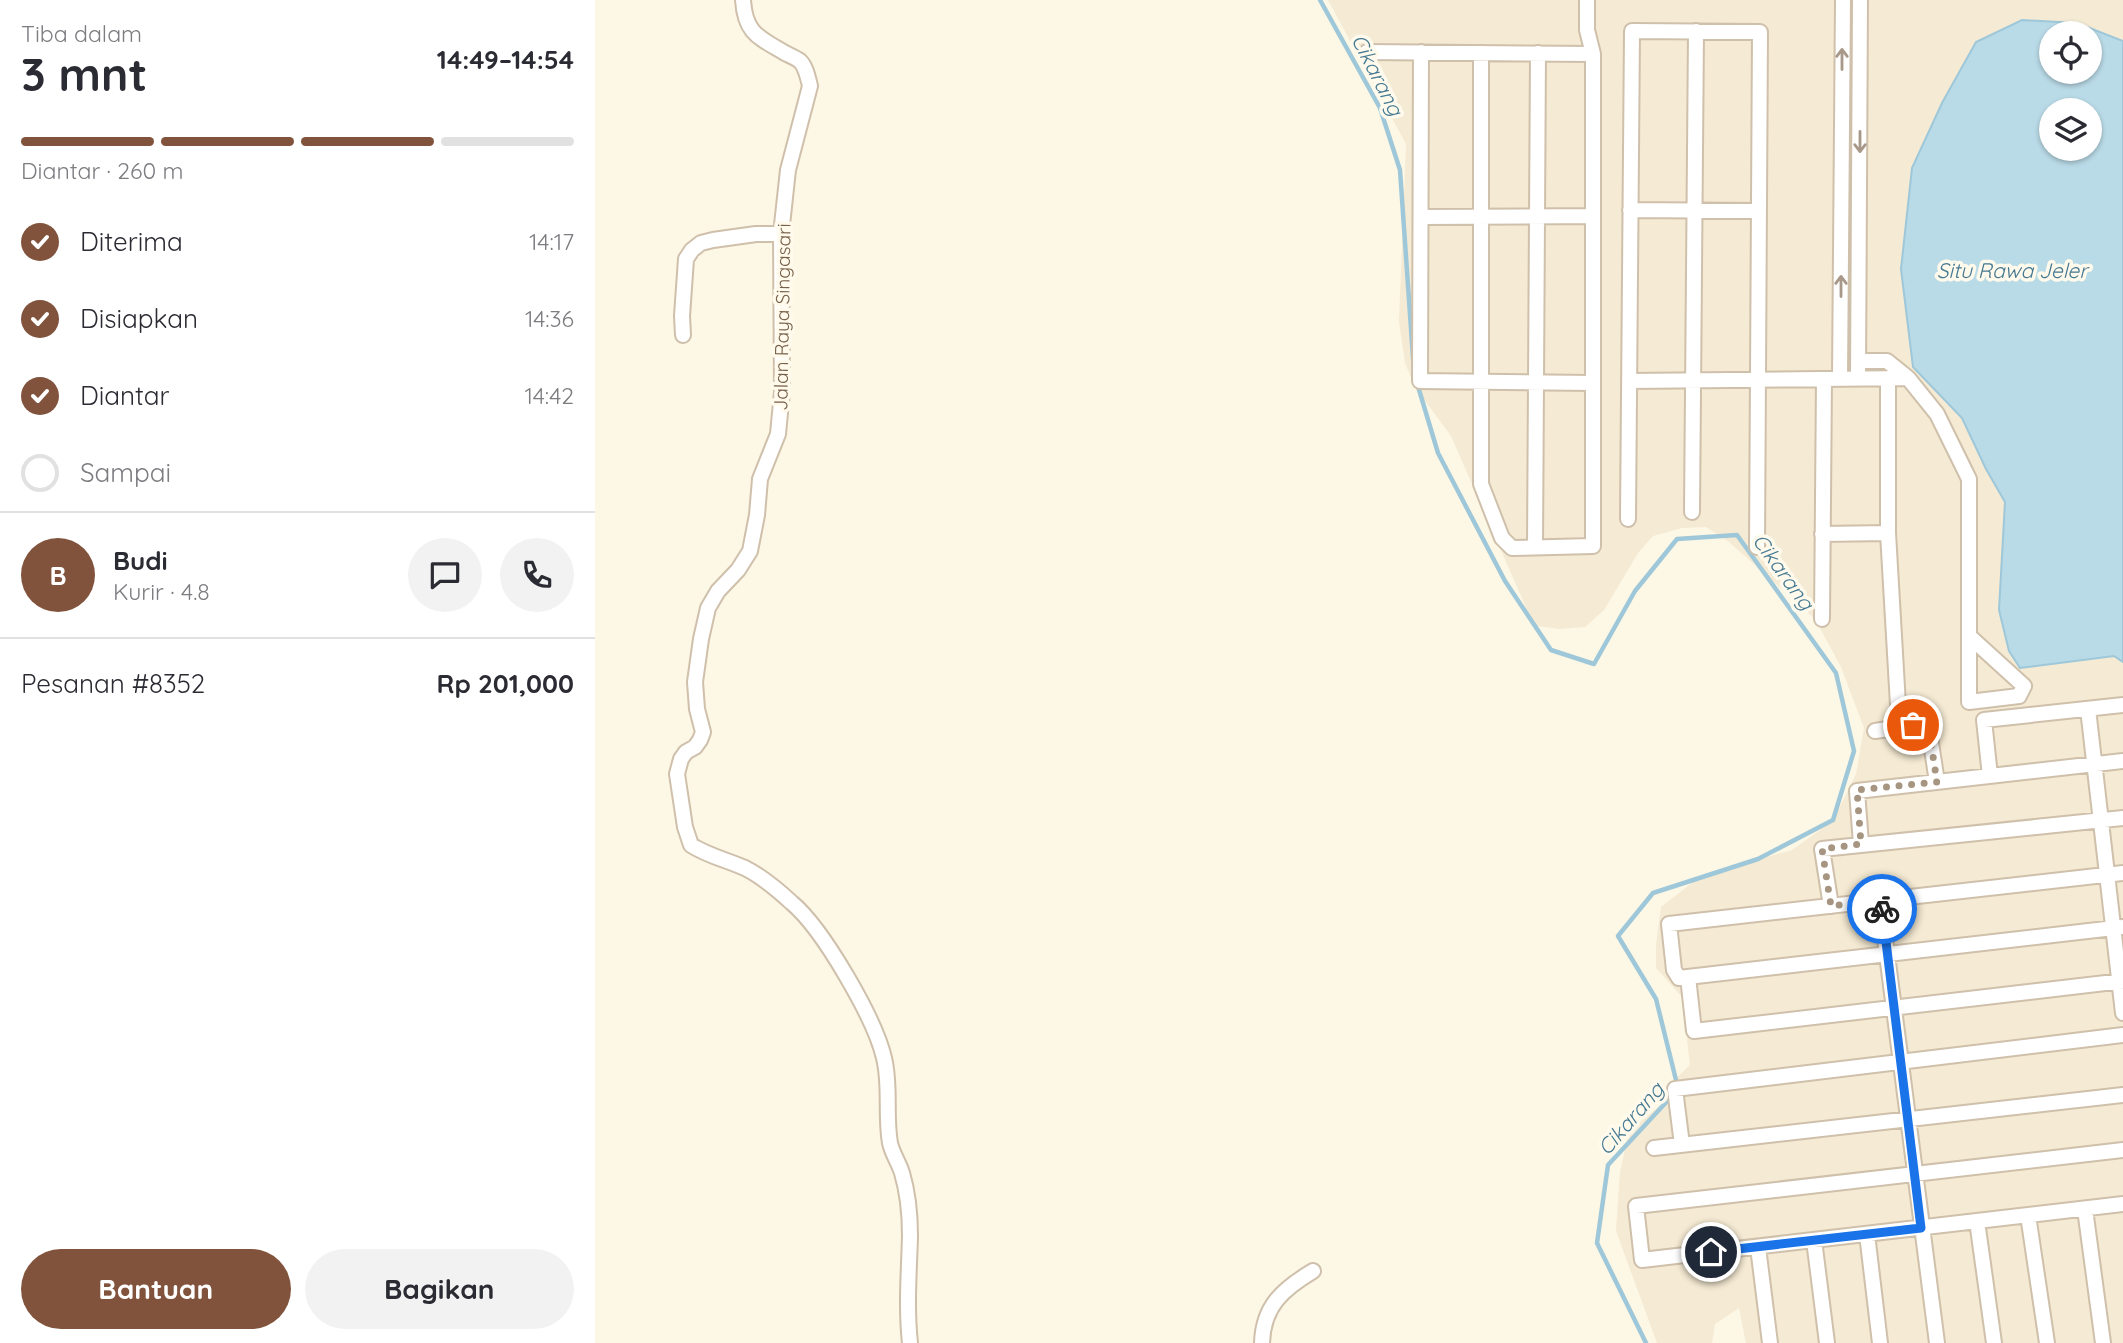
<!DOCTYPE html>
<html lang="id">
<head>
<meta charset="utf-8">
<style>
  body { margin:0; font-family:Quicksand,sans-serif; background:#f2f2f3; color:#2b2b33; height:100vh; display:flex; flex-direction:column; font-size:26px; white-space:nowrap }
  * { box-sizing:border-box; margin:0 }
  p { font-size:23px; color:#7c7c81 }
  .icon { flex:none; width:38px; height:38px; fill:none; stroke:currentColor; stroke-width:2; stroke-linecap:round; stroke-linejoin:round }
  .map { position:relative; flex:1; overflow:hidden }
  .drawer { display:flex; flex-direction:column; background:#fff; width:595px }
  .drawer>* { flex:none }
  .controls { position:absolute; left:1444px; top:21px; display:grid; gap:14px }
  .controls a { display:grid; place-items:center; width:63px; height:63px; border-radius:50%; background:#fff; box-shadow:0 2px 5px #0004; font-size:35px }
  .pin { position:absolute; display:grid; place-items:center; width:60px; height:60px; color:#fff; margin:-30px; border:4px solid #fff; border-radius:50%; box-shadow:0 2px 7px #0007 }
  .courier { position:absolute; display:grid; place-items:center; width:70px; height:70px; margin:-35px; border:5px solid #1a73e8; border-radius:50%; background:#fff; color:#222; box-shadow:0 2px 9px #0007 }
  .summary em { font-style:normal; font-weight:800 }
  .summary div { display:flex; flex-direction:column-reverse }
  .summary { display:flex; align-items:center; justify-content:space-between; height:119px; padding:0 21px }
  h1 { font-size:46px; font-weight:800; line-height:52px }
  .bar { display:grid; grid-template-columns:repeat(4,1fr); gap:10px 7px; align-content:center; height:84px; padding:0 21px }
  .bar i { height:9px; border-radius:5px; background:#e1e1e2 }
  .bar .on { background:#81533c }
  .bar p { grid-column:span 4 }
  .line { display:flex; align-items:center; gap:18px; padding:0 21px; border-top:2px solid #e1e1e2 }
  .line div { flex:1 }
  .round { display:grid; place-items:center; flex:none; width:74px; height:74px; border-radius:37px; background:#f2f2f3 }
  ol { padding:0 21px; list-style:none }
  li { display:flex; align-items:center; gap:21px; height:77px }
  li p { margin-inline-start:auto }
  li .icon { padding:7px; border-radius:50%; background:#81533c; color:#fff; stroke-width:4 }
  li:last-child { color:#7c7c81 }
  li i { width:38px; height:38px; border:4px solid #e1e1e2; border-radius:50% }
  .button { display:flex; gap:14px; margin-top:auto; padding:14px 21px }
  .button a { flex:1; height:80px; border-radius:42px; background:#81533c; color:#fff; font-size:28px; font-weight:800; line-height:80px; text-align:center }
  .button a+a { background:#f2f2f3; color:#2b2b33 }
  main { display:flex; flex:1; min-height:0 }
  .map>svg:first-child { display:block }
  .residential { fill:#f5ead3 }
  .water { fill:#b9dae7; stroke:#9ec8d9; stroke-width:2; fill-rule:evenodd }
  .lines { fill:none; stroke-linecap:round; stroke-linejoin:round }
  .stream { stroke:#9ec8d9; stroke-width:4.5 }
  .minor-casing { stroke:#cfc0ab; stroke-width:18 }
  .minor { stroke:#fff; stroke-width:14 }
  .oneway { stroke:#a79889 }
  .done { stroke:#a69580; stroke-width:7; stroke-dasharray:0 12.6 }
  .route { stroke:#1a73e8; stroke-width:9 }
  .labels { text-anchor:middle; stroke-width:7; stroke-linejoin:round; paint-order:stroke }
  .street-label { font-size:19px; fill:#776049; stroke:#fffaec }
  .water-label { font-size:21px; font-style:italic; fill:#457992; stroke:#fffaec }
</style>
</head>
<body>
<main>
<section class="drawer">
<div class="summary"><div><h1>3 mnt</h1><p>Tiba dalam</p></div><em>14:49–14:54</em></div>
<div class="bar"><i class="on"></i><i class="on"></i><i class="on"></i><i></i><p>Diantar · 260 m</p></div>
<ol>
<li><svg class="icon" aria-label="check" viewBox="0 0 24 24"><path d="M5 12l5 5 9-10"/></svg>Diterima<p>14:17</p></li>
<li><svg class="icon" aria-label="check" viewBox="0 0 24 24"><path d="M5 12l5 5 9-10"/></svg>Disiapkan<p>14:36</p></li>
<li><svg class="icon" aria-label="check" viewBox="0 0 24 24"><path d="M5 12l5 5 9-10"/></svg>Diantar<p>14:42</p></li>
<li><i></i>Sampai</li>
</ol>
<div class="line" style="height:126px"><b class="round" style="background:#81533c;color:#fff">B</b><div><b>Budi</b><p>Kurir · 4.8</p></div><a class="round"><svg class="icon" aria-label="chat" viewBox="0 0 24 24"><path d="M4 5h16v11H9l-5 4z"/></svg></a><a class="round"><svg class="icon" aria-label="phone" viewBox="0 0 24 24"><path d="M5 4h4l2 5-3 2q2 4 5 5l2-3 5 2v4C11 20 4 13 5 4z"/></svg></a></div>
<div class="line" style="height:91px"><div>Pesanan #8352</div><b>Rp 201,000</b></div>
<div class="button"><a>Bantuan</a><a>Bagikan</a></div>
</section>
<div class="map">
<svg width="1528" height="1343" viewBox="0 0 1528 1343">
  <rect width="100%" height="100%" fill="#fdf7e5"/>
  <path class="residential" d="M733 0H1528V41L1482 23 1427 20 1318 367 1367 418 1391 469 1410 502 1408 631 1414 651 1425 668 1519 656 1528 662V1343H1151L1144 1308 1120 1324 1117 1343H1062L1021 1231 1025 1172 1034 1131 1066 1105 1071 1088 1095 1065 1087 997 1061 968V945L1066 907 1107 875 1197 850 1238 821 1261 774 1269 728 1246 667 1220 619 1133 541 1111 527 1087 528 1058 536 1043 553 1009 610 990 627 965 629 942 626 933 612 856 436 820 387 810 363 804 321 811 144Z"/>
  <path class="water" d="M1427 20 1482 23 1528 41V662L1519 656 1425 668 1414 651 1404 610 1410 502 1391 469 1367 418 1318 367 1306 269 1317 168 1347 103 1381 42ZM1456 33H1494V72H1456ZM1456 110H1494V149H1456Z"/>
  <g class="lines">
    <path class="stream" d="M725 0 785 108 805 170 819 372
      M822 383 843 453 910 581 956 650 999 664 1040 591 1082 539 1142 535 1241 673 1259 751 1238 820 1163 859 1058 893 1023 936 1061 999 1082 1084
      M1051 1343 1002 1243 1013 1165 1076 1097"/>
    <g class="minor-casing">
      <path id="minor" d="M148 0C150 33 163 37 190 53 194 55 201 58 205 61 211 67 213 78 215 86L193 170 186 234 187 392 183 434 165 479 162 515 155 551 143 570 123 591 113 608 106 639 100 682 102 709 108 732 105 740 100 747 91 752 86 759 82 774 90 827 96 845C113 856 132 860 150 868 166 876 184 891 197 903 228 929 280 1019 289 1058 296 1086 290 1116 295 1143 297 1153 304 1163 307 1173 313 1193 315 1216 315 1236 314 1272 311 1307 315 1343
        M772 52 998 54
        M826 52 825 381 998 383
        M886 53V484L907 538 917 548 998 546V54L992 30V0
        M1035 210 1164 211
        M826 217 998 216
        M88 335 87 316 91 259 97 250 106 243 118 240 161 234H186
        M1263 361H1292L1313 378
        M1293 378V533L1303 705
        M1245 379 1248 0
        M1263 379 1265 0
        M1034 381 1313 378 1342 414 1374 479V702L1424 696 1429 686 1374 636
        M1097 512 1101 31
        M1033 519 1037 31 1165 32 1162 547
        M1227 534 1293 533
        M940 547 943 53
        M1227 619 1229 379
        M1493 709 1528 1013
        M1280 731 1318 725 1334 730 1342 782
        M1395 776 1389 720 1528 705
        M1266 844 1262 791 1528 761
        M1528 873 1074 924 1079 970 1084 978 1528 927
        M1285 900 1342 1343
        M1236 906 1227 849 1528 818
        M1093 977 1099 1031 1528 981
        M1087 1145 1080 1089 1528 1035
        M1059 1148 1528 1095
        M1528 1150 1041 1206 1047 1260 1528 1204
        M1490 1209 1508 1343
        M1433 1215 1452 1343
        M1382 1221 1399 1343
        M1272 1234 1285 1343
        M1219 1240 1232 1343
        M1163 1247 1175 1343
        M667 1343C668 1306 688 1289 718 1271"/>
    </g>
    <use href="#minor" class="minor"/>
  </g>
  <defs><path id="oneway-shaft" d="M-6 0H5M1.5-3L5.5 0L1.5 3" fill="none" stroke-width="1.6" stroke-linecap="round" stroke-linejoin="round" transform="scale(1.75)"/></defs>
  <g class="oneway">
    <use href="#oneway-shaft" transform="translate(1247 59) rotate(-90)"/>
    <use href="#oneway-shaft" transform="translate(1265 142) rotate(90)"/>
    <use href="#oneway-shaft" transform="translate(1246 286) rotate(-90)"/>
  </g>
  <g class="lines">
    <path class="done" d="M1287 909 1285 900 1236 906 1227 849 1266 844 1262 790 1342 782 1334 730 1318 725"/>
    <path class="route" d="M1116 1252 1326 1228 1287 909"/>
  </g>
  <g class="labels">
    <g class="street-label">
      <text transform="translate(187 317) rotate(-89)" y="7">Jalan Raya Singasari</text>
    </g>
    <g class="water-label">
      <text transform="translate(782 75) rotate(63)" y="7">Cikarang</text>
      <text x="1417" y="278">Situ Rawa Jeler</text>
      <text transform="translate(1188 572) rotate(54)" y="7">Cikarang</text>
      <text transform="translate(1036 1119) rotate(-49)" y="7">Cikarang</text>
    </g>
  </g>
</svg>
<div class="controls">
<a><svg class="icon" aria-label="locate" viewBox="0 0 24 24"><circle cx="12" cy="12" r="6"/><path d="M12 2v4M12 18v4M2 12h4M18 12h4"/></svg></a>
<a><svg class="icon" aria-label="layers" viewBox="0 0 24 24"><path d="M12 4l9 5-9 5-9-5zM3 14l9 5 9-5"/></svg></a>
</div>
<div class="pin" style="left:1318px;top:725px;background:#ea580c"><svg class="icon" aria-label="bag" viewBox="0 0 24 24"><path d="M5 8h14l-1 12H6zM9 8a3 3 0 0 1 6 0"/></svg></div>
<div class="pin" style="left:1116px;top:1252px;background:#1f2937"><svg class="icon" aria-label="home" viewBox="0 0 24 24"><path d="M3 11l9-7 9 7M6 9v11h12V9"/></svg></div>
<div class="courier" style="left:1287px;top:909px"><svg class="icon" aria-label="bike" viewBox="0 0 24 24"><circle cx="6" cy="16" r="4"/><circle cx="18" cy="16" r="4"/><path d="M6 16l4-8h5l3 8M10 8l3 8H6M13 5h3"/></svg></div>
</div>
</main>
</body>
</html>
